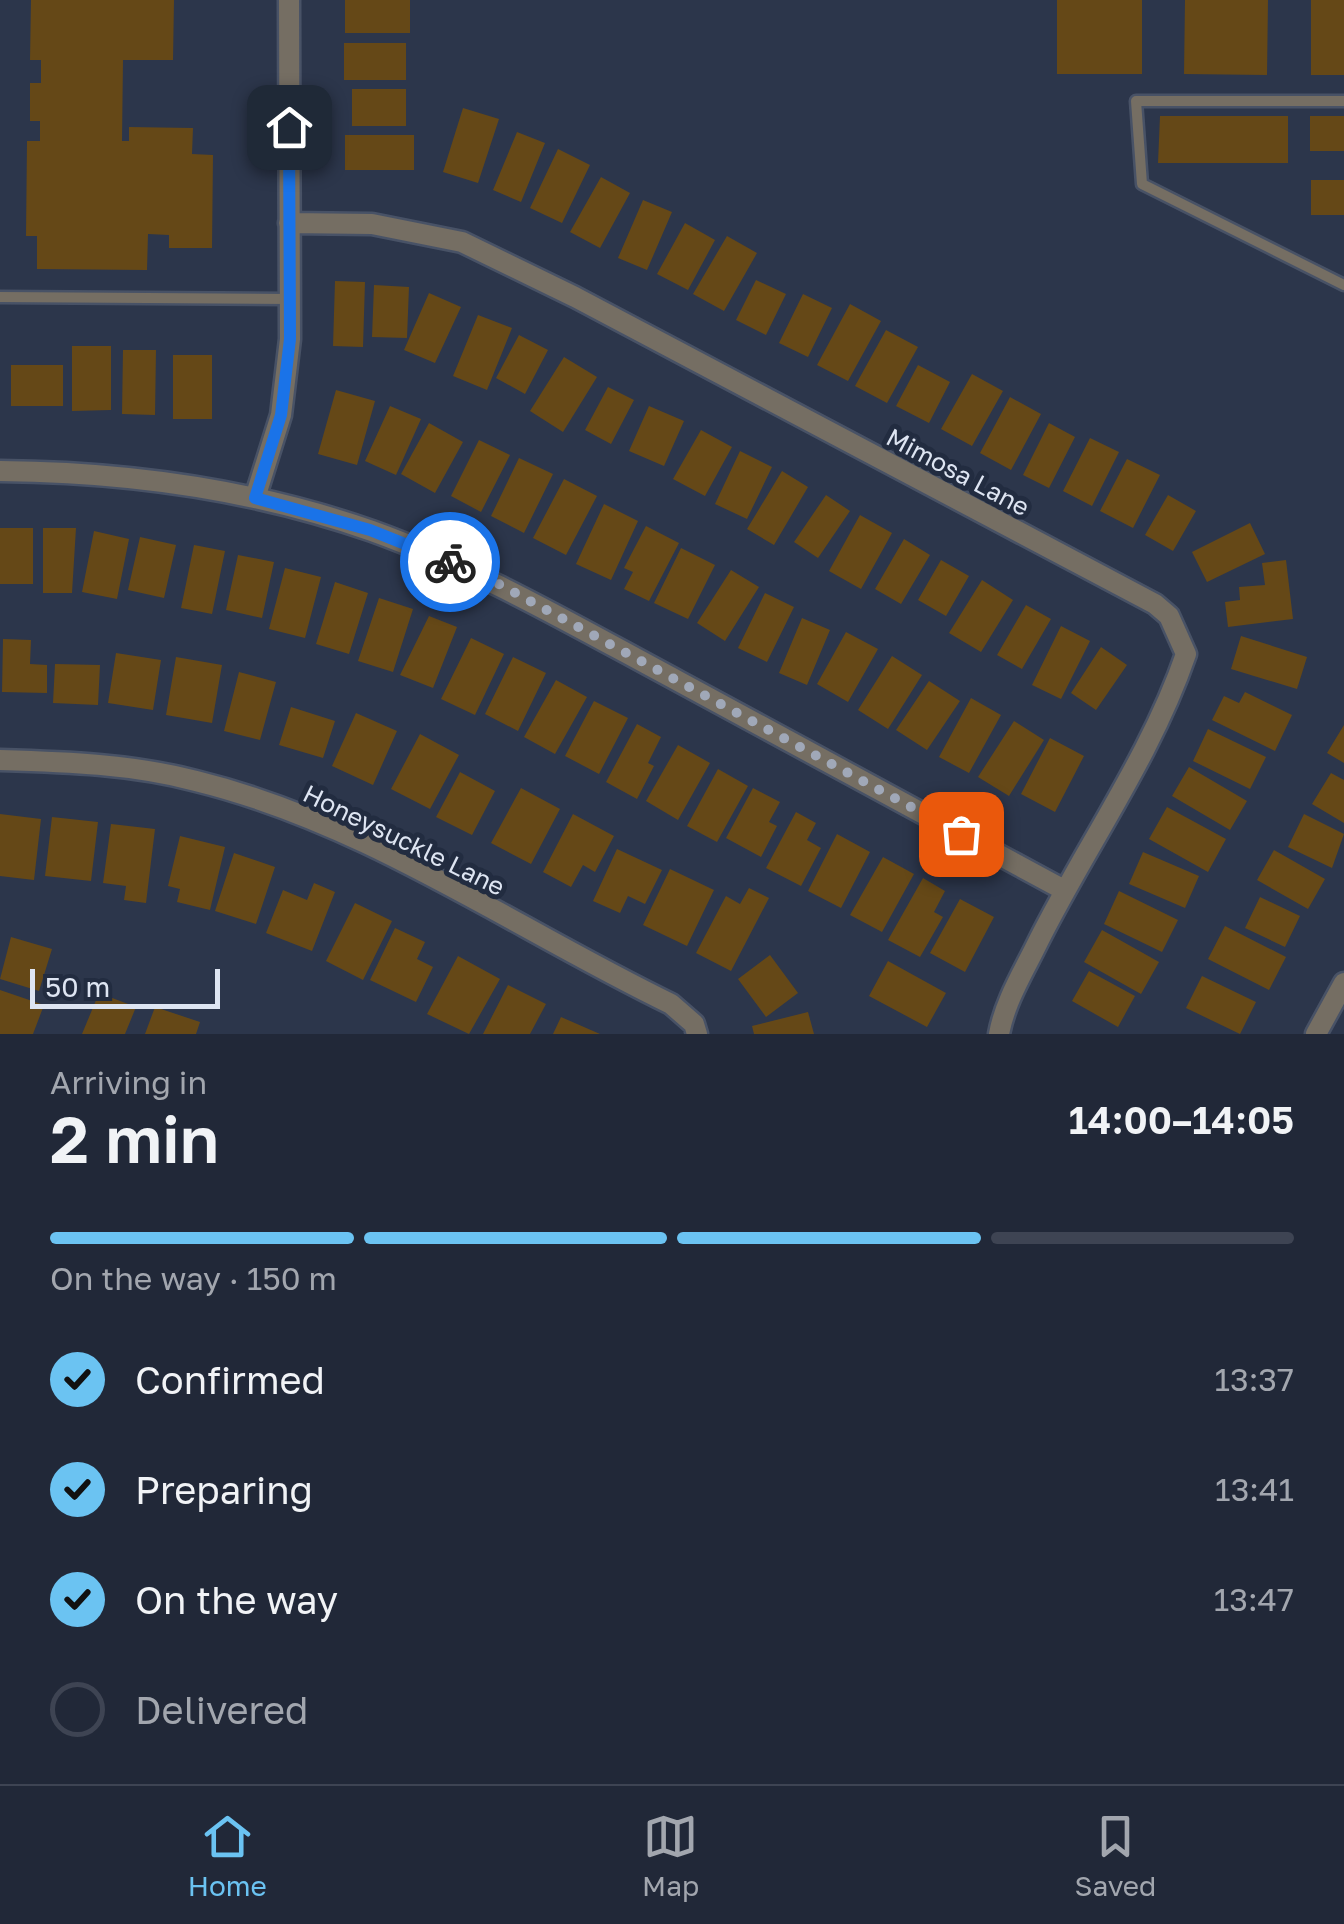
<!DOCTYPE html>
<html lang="en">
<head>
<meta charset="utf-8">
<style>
  body { margin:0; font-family:"Golos Text",sans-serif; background:#2d3443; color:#f1f3f6; height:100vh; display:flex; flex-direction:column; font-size:38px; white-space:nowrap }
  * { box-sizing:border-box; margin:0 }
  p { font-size:32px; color:#a2a6ae }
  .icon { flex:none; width:55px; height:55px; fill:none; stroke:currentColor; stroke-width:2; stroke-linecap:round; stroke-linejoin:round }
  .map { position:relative; height:1034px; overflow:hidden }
  .details { display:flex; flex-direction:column; background:#212838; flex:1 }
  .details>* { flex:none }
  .scale { position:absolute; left:30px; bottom:25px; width:190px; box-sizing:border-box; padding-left:10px; border:5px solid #dee5f2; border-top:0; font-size:28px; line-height:35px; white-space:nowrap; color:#dee5f2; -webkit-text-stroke:8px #222c40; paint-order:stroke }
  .pin { position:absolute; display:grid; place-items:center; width:85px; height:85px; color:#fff; margin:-42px; border-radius:20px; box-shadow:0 5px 15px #0006 }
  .courier { position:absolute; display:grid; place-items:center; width:100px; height:100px; margin:-50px; border:8px solid #1a73e8; border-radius:50%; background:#fff; color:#222; box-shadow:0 2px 12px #0007 }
  .headline em { font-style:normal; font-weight:600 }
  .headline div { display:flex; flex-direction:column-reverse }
  .headline { display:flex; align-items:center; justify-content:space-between; height:170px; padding:0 50px }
  h1 { font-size:65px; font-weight:600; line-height:75px }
  .bar { display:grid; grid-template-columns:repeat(4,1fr); gap:15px 10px; align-content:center; height:120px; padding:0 50px }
  .bar i { height:12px; border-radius:8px; background:#3e4453 }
  .bar .on { background:#6bc3f2 }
  .bar p { grid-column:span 4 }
  ol { padding:0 50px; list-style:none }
  li { display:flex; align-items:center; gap:30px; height:110px }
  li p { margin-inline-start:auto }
  li .icon { padding:10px; border-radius:50%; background:#6bc3f2; color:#111; stroke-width:4 }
  li:last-child { color:#a2a6ae }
  li i { width:55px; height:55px; border:5px solid #3e4453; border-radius:50% }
  .dock { display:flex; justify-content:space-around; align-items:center; height:140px; border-top:2px solid #3e4453; background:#212838; font-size:28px; color:#a2a6ae }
  .dock a { display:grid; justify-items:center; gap:5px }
  .dock .on { color:#6bc3f2 }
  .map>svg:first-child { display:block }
  .building { fill:#654817 }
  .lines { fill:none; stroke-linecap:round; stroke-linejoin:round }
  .lane-casing { stroke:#485266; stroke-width:15 }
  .street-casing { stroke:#485266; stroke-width:25 }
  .lane { stroke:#756e63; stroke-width:10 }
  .street { stroke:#756e63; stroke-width:20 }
  .done { stroke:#a0a8b8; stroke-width:10; stroke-dasharray:0 18 }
  .route { stroke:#1a73e8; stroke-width:12 }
  .labels { text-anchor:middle; stroke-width:10; stroke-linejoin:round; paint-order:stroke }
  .street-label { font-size:25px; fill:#dee5f2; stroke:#222c40 }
</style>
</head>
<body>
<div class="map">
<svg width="1344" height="1034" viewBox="0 0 1344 1034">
  <rect width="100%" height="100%" fill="#2c364b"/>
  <path class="building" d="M31 0H174L173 60H123L122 141H129V127L193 128 192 154 213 155 212 248H169V235L148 234 147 270 37 269V236H26L27 141H40V121H30V83H41V60H30Z
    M345 0H410V33H345Z
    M1057 0H1142V74H1057Z
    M1185 0H1268L1267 75 1184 74Z
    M1311 0H1344V75H1311Z
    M344 43H406V80H344Z
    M352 89H406V126H352Z
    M463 108 499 119 478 183 443 172Z
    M1160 116H1288V163H1158Z
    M1310 116H1344V151H1310Z
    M517 132 545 143 521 202 493 190Z
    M345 135H414V170H345Z
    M558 149 590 165 562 223 530 208Z
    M601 177 630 193 600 248 570 232Z
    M1311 180H1344V215H1311Z
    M643 200 672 212 647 270 618 258Z
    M685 223 715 240 688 290 657 274Z
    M727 236 757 253 724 311 693 294Z
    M756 280 786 294 766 335 736 320Z
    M335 281 365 282 363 347 333 346Z
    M374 285 409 287 407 338 372 337Z
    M429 293 461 307 435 363 404 350Z
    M803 294 832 308 808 357 779 343Z
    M850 304 881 321 848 381 817 365Z
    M478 315 512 328 487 390 453 376Z
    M886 330 918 347 887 403 855 386Z
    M519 335 548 350 525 394 496 378Z
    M72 346H111V410L72 411Z
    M123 350H156L155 415 122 414Z
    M173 355H212V419H173Z
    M564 357 597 377 563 432 530 411Z
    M11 365H63V406H11Z
    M918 365 950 382 929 423 896 406Z
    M972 374 1003 391 972 446 941 429Z
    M608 387 634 400 611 444 585 430Z
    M336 390 375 401 357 465 318 454Z
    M1010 397 1041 414 1011 470 980 453Z
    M390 406 421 419 396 475 365 461Z
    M649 406 684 421 664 466 629 451Z
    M429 423 463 442 435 493 401 474Z
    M1049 423 1075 437 1049 488 1023 475Z
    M701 430 732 447 705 496 673 479Z
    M1090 438 1119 452 1092 506 1063 491Z
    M479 440 510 455 481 512 451 496Z
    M740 451 772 467 747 519 715 504Z
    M519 458 553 474 524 533 491 516Z
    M1127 459 1160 475 1133 528 1100 511Z
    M782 471 808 487 774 545 747 529Z
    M564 479 597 496 566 555 533 538Z
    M826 495 850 511 818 558 794 542Z
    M1168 495 1196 511 1173 551 1145 535Z
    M604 504 638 521 611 580 576 564Z
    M860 515 892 533 861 589 829 571Z
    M1250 523 1265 554 1207 582 1192 552Z
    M646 526 679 543 649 601 624 589 633 572 624 568Z
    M0 528H33V584H0Z
    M43 528H76L72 593H43Z
    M94 531 129 539 117 599 82 592Z
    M140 537 176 545 164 598 128 590Z
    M904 539 930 555 901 604 875 589Z
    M194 545 225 551 212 614 181 608Z
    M681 548 715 565 688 619 654 603Z
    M238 555 274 562 262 618 226 610Z
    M941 560 969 576 946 616 918 600Z
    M1286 560 1293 619 1228 627 1225 602 1240 600 1239 587 1265 585 1262 563Z
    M285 568 321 577 305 638 269 629Z
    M731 570 759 587 725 641 697 623Z
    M982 580 1013 600 981 652 949 633Z
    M335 582 368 593 349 654 316 644Z
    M765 593 794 607 767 662 738 648Z
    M379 598 413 609 393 672 358 661Z
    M1026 605 1051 619 1022 669 997 655Z
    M429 616 457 627 433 688 400 675Z
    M802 618 830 630 807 685 779 673Z
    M1061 626 1090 641 1061 699 1032 685Z
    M846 632 878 649 848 702 817 684Z
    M1241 636 1307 657 1297 689 1231 669Z
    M471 638 504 654 475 715 441 699Z
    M3 639 31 640 30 664 47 665V693L2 692Z
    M1101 647 1127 665 1096 710 1071 693Z
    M116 653 161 660 153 710 108 703Z
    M892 656 922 675 888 729 858 710Z
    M176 657 222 665 212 723 166 715Z
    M513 657 546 673 518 731 485 714Z
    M55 664 100 665 98 705 53 703Z
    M239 672 276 682 260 740 224 731Z
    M556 680 587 697 555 754 524 737Z
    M929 681 960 701 927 750 896 730Z
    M1245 692 1292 715 1275 751 1212 720 1224 696 1239 703Z
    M971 698 1001 715 969 773 939 757Z
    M594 701 628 718 599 774 565 756Z
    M291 707 335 721 323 758 279 745Z
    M356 713 397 731 373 785 332 766Z
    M1014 721 1044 740 1009 796 978 777Z
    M637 724 661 737 648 763 654 766 637 799 606 782Z
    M1344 725V763L1327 753Z
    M1208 729 1266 757 1250 789 1193 761Z
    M420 734 459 755 430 809 391 789Z
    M1050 738 1084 756 1055 812 1021 794Z
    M678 745 710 763 678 820 646 801Z
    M1189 767 1247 801 1230 830 1172 796Z
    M718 769 748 786 717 842 687 826Z
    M460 772 495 791 472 835 436 817Z
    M1331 773 1344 780V823L1312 804Z
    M521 788 560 809 531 864 491 843Z
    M753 788 780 802 769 822 777 826 761 857 726 838Z
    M1167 807 1226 839 1208 872 1149 839Z
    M796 812 816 823 807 840 821 848 801 886 766 868Z
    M0 814 41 819 34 880 0 876Z
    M573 814 614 836 595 872 583 865 571 887 543 872Z
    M1304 814 1344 834 1332 868 1288 847Z
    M52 817 98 822 91 881 45 876Z
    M111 824 155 829 146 903 124 900 126 886 103 883Z
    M837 834 870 852 841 908 808 891Z
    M180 836 225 847 210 910 177 902 180 889 168 886Z
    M617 849 662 870 645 904 628 896 620 913 593 901Z
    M1274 850 1325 879 1308 909 1257 880Z
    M1143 852 1199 876 1185 908 1129 884Z
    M234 853 275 867 256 924 215 911Z
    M883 857 914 874 882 932 850 915Z
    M670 869 714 890 687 946 643 925Z
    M923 878 945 891 934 912 943 917 920 957 888 940Z
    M314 883 335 892 312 951 266 933 283 890 307 900Z
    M749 888 769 898 731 971 696 953 726 896 740 904Z
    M1119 891 1178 920 1162 952 1104 924Z
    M1260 897 1300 916 1285 947 1245 928Z
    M960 899 994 917 965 972 930 953Z
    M355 903 392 921 363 980 326 961Z
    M1225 926 1286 957 1269 990 1208 959Z
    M395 928 425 942 417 959 433 967 416 1002 370 980Z
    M1102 930 1159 962 1141 994 1084 962Z
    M11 937 52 949 39 991 0 979Z
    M770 955 798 993 766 1017 738 979Z
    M458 956 500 979 469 1034 427 1014Z
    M888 961 946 993 927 1027 869 996Z
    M1089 971 1135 996 1118 1027 1072 1001Z
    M1202 976 1256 1002 1240 1034 1186 1008Z
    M508 985 546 1004 530 1034H483Z
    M0 990 44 1005 33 1034H0Z
    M99 993 136 1007 125 1034H82Z
    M155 1007 200 1022 196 1034H145Z
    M808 1012 814 1034H754L752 1026Z
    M561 1017 600 1034H553Z"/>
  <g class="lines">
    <g class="lane-casing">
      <path id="lane" d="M1344 101H1136L1142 184 1344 285
        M0 297 289 299"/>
    </g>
    <g class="street-casing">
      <path id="street" d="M289 223 372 224 462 242 575 297 1155 604 1169 616 1186 654C1151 756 1086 846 1038 942 1024 971 1005 1001 999 1034
        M0 471C126 472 252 489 372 531 480 570 577 627 678 681 807 751 935 820 1064 890
        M255 498 281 415 290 339 289 0
        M0 760C66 762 132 764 196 781 367 823 514 928 671 1004L694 1024 697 1034
        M1316 1034 1344 983"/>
    </g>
    <use href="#lane" class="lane"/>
    <use href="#street" class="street"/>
  </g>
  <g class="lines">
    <path class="done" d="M450 562 482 575 961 834"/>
    <path class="route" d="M289 127 290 339 281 415 255 498 370 530 450 562"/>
  </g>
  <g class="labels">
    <g class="street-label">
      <text transform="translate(958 472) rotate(28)" y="9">Mimosa Lane</text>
      <text transform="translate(404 840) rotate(26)" y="9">Honeysuckle Lane</text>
    </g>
  </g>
</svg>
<div class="scale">50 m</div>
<div class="pin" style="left:961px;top:834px;background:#ea580c"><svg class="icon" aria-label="bag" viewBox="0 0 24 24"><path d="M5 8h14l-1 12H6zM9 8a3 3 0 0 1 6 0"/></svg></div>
<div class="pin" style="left:289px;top:127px;background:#1f2937"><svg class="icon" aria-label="home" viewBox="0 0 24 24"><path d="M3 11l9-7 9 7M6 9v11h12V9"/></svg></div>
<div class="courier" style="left:450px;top:562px"><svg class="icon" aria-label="bike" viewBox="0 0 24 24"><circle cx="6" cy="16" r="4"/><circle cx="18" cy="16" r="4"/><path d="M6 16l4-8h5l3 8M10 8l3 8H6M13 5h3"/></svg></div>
</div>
<section class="details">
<div class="headline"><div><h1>2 min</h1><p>Arriving in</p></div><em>14:00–14:05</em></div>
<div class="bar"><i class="on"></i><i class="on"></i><i class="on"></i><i></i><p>On the way · 150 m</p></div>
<ol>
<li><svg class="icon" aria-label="check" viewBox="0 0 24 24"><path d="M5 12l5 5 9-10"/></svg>Confirmed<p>13:37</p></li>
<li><svg class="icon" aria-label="check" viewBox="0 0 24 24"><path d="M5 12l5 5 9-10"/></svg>Preparing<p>13:41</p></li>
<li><svg class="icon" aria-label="check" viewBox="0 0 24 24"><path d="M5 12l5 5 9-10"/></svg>On the way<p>13:47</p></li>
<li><i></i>Delivered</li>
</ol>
</section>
<nav class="dock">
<a class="on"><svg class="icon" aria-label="home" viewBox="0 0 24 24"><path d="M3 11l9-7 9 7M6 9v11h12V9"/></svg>Home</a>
<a><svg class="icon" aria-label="map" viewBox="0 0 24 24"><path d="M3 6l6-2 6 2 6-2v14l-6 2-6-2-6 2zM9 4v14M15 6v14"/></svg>Map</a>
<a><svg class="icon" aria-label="saved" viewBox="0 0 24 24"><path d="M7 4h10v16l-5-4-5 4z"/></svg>Saved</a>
</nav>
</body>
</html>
